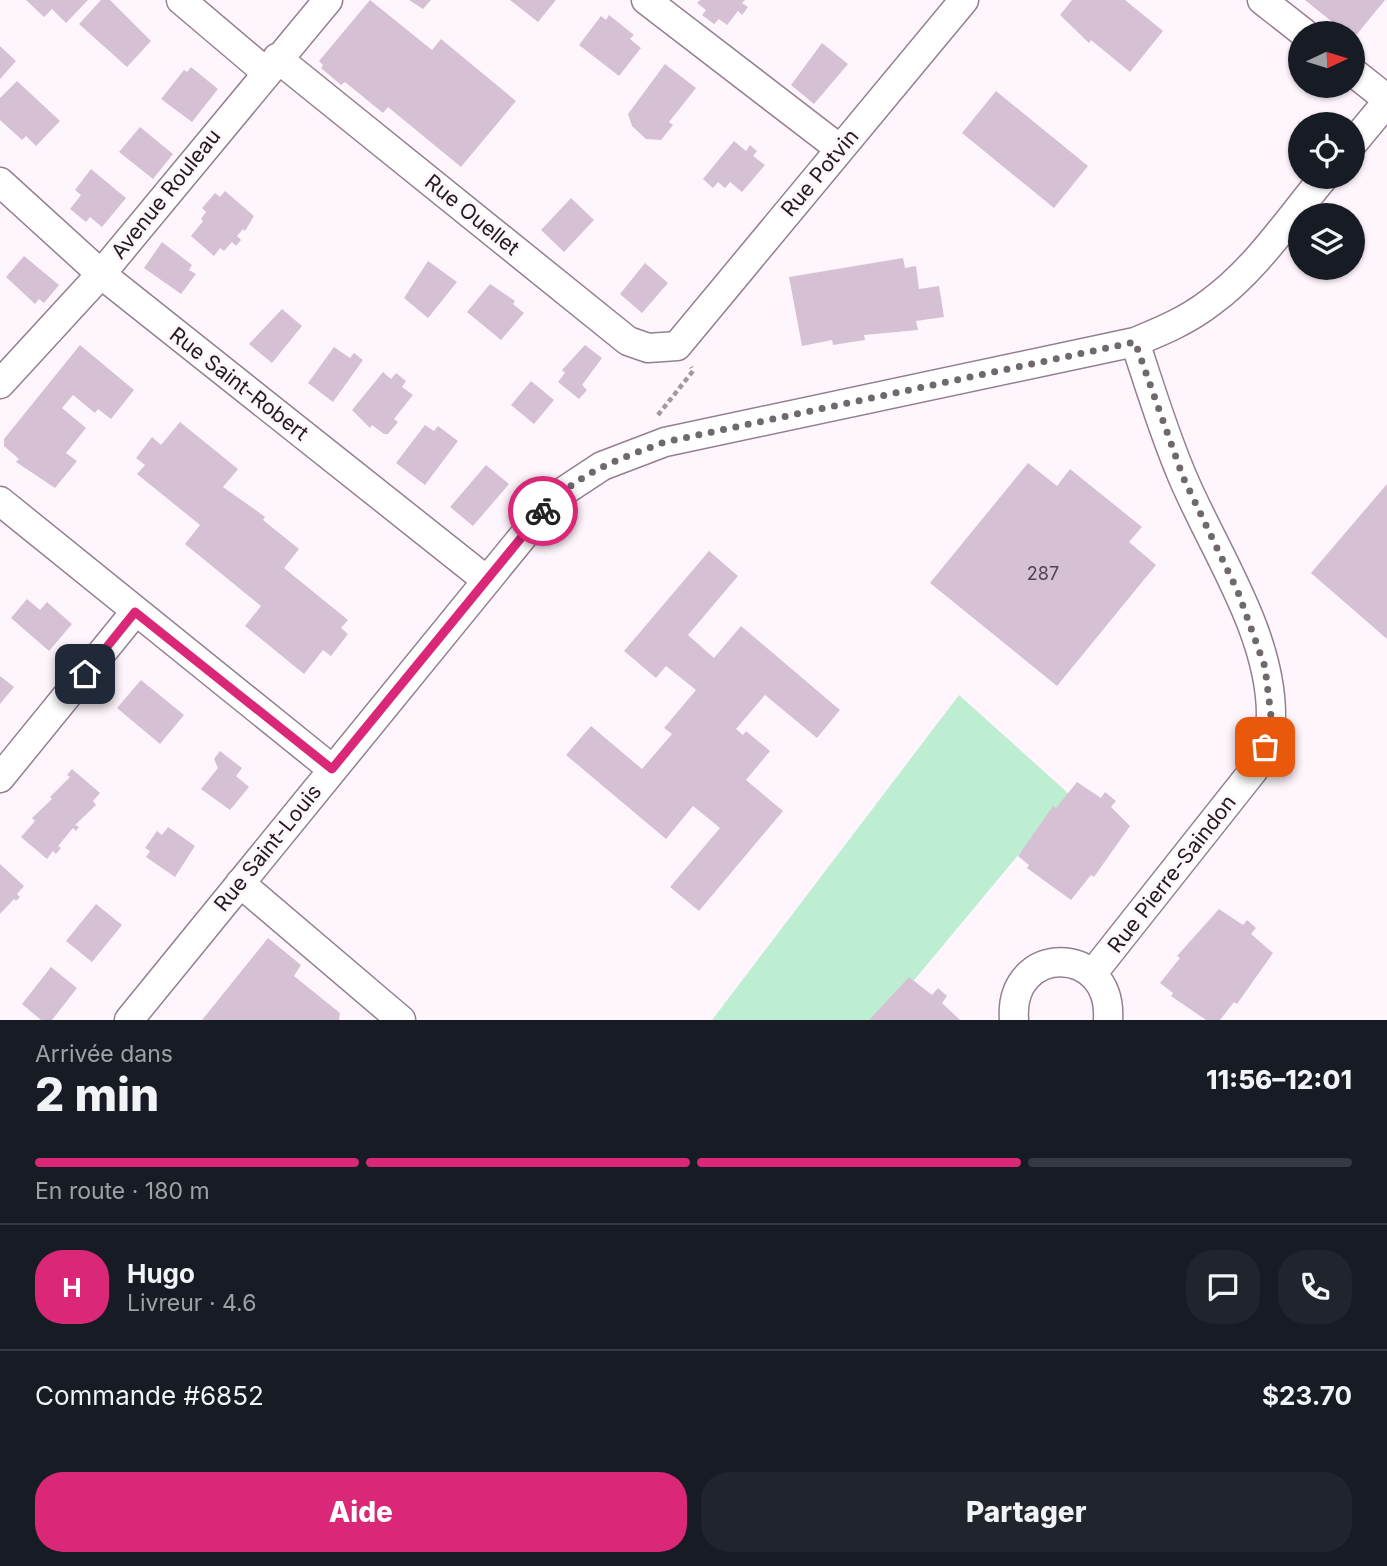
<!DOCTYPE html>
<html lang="fr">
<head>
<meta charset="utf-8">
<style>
  body { margin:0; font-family:Inter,sans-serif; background:#20242c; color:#f1f3f6; height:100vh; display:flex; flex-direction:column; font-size:26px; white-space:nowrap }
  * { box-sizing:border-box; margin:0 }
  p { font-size:23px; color:#9ea1a6 }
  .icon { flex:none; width:38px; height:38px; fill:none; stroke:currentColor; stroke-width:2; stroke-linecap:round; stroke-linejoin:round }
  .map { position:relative; height:1020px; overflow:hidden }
  .sheet { display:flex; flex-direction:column; background:#171b24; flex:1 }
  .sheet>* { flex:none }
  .needle { width:46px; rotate:86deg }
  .tools { position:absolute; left:1288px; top:21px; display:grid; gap:14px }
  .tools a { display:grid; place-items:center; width:77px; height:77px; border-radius:50%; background:#171b24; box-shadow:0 2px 5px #0004; font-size:35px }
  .pin { position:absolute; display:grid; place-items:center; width:60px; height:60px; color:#fff; margin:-30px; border-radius:14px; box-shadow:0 4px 10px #0006 }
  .courier { position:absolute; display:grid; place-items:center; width:70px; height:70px; margin:-35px; border:5px solid #db2777; border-radius:50%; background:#fff; color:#222; box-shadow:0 2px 9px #0007 }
  .overview em { font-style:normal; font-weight:800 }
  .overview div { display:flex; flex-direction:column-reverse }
  .overview { display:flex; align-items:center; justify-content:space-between; height:119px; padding:0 35px }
  h1 { font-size:46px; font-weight:800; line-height:52px }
  .bar { display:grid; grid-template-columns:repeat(4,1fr); gap:10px 7px; align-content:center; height:84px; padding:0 35px }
  .bar i { height:9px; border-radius:5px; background:#363941 }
  .bar .current { background:#db2777 }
  .bar p { grid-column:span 4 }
  .line { display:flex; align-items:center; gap:18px; padding:0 35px; border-top:2px solid #363941 }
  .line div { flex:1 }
  .round { display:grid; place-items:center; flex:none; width:74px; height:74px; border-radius:28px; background:#20242c }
  .button { display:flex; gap:14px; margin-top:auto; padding:14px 35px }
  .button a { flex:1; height:80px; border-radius:28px; background:#db2777; color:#fff; font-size:28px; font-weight:800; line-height:80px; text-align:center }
  .button a+a { background:#20242c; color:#f1f3f6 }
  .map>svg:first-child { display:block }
  .green { fill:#beeed2 }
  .building { fill:#d6c0d3 }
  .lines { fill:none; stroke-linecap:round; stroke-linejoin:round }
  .minor-casing { stroke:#947f91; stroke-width:31 }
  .path { stroke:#a199a0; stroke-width:4.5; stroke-dasharray:5 3.5; stroke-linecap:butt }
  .minor { stroke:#fff; stroke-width:28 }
  .done { stroke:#70686f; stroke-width:7; stroke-dasharray:0 12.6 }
  .route { stroke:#db2777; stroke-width:9 }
  .labels { text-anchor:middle; stroke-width:6; stroke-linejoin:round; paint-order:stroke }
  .number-label { font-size:18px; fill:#50444e }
  .street-label { font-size:21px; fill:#231b22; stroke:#fff6fd }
</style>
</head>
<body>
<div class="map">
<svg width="1387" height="1020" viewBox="0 0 1387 1020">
  <rect width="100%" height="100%" fill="#fff6fd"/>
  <path class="green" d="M959 695 1069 794 881 1020H712Z"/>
  <path class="building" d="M26 0H88L66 23 52 9 44 17Z
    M101 0H110L151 41 127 67 79 24Z
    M370 0 432 50 441 39 516 101 461 167 388 107 383 113 345 82 341 85 321 68 323 65 319 61Z
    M409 0H431L423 9Z
    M510 0H556L538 22Z
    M700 0H745L742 3 748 7 742 15 738 11 727 25 719 19 714 24 702 15 706 10 697 3Z
    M1072 0H1125L1163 31 1130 72 1091 40 1089 43 1060 15Z
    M1305 0H1385L1353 39V33H1346Z
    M609 15 634 35 630 39 641 48 619 76 579 45 601 16 606 20Z
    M822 43 848 64 814 104 791 85Z
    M0 46 16 61 0 79Z
    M665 64 696 88 669 122 673 125 661 140 646 139 632 126 628 114Z
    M191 67 218 89 192 122 161 99 184 70 187 72Z
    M17 81 60 121 36 146 26 136 22 140 0 120V98Z
    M996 91 1088 166 1054 208 962 133Z
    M140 127 173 154 153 179 119 152Z
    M734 141 746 151 750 145 757 151 753 156 765 165 742 192 730 182 725 188 718 182 713 188 703 179Z
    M91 169 126 198 102 227 90 217 86 222 70 209 81 195 75 190Z
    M225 191 254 216 245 231 243 229 237 236 241 240 236 246 232 242 224 251 220 248 214 256 191 236 203 221 201 219 206 212 202 208 215 193 220 197Z
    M571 198 594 220 564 252 541 230Z
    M162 242 192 265 189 270 196 274 181 294 144 268Z
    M24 256 59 285 44 303 39 299 35 304 6 277Z
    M903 258 905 268 916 266 919 289 939 286 944 317 916 321 918 330 864 335 865 340 833 345 832 340 802 346 789 277Z
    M428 261 457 282 428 318 404 298Z
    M645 263 668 283 642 313 620 294Z
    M490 284 515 301 513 304 524 313 501 340 467 312Z
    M282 309 302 326 272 363 249 344Z
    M80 345 134 390 111 419 98 409 95 413 73 395 62 408 86 428 66 453 77 461 55 488 16 462 19 459 4 446V439Z
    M585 345 602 358 582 385 587 390 579 399 558 382 565 373 562 370Z
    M334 347 350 358 354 353 363 360 333 402 308 383Z
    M383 372 391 379 396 373 406 381 402 387 413 395 394 419 398 422 388 434H384L372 425 370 428 352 410Z
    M531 381 554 400 534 424 511 405Z
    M180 422 238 469 223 487 257 511 265 517 263 520 299 549 284 568 348 620 341 628 348 634 331 656 323 650 304 674 245 626 261 606 185 544 200 525 137 474 145 465 136 458 152 437 161 445Z
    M425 425 434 431 438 426 458 441 425 485 396 463Z
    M1028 463 1057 486 1070 469 1142 527 1129 542 1156 565 1057 686 930 583Z
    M486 465 509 484 473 526 450 507Z
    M1387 484V639L1311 573Z
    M709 551 738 576 688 635 714 658 741 626 840 710 817 738 765 695 736 729 743 735 746 731 770 751 746 780 783 811 699 911 670 887 720 828 693 806 666 839 566 755 591 726 642 769 672 734 664 728 696 690 666 666 656 678 624 651Z
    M27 599 40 610 47 602 72 624 49 651 11 618Z
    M0 676 14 687 0 704Z
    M141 680 184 715 160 744 117 708Z
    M220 751 242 768 236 776 249 787 230 810 201 789 218 768 214 759Z
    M72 769 100 793 93 801 96 805 75 825 79 827 76 831 73 828 58 846 61 848 56 854 53 851 47 859 21 837 35 821 32 818 52 799 50 797 70 777 67 775Z
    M1077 782 1101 798 1105 792 1116 801 1111 807 1130 826 1094 877 1091 875 1071 900 1027 868 1029 865 1018 856 1053 806 1056 808Z
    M168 827 195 846 175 877 146 857 150 851 145 848 157 831 162 835Z
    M0 864 24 886 17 894 20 897 16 901 14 899 0 914Z
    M96 904 122 925 92 962 66 941Z
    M1219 909 1243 925 1247 920 1256 928 1251 934 1273 953 1237 1004 1234 1002 1220 1020H1206L1171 996 1173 993 1160 983 1180 958 1177 956Z
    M268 938 301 965 294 976 340 1013 339 1020H202Z
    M51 967 77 988 52 1020H41L22 1004Z
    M909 977 932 995 938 988 947 996 942 1003 960 1020H869Z"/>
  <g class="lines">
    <g class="minor-casing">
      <path id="minor" d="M181 0 266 72
        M646 0 840 149
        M1262 0 1304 33
        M277 58 628 341 648 348 677 346 964 0
        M1353 72 1387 99
        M1353 143 1387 102
        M0 182 101 274 485 579
        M0 384 101 274 328 0
        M0 501 332 769
        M0 778 135 612
        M240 883 401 1020
        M1093 973 1253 771C1262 753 1270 735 1271 715 1271 633 1214 551 1183 478 1164 434 1150 387 1135 342
        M129 1020 555 497 602 466 665 442 1135 342C1162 331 1188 320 1211 302 1256 269 1289 219 1324 177
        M1014 1020C1008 943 1113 943 1108 1020"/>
    </g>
    <path class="path" d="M658 415 693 371 691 367"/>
    <use href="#minor" class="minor"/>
  </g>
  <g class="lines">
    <path class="done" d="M543 511C575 474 621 458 665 442L1135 342 1183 477 1238 592 1265 667 1271 716 1265 747"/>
    <path class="route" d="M85 674 135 612 332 769 543 511"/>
  </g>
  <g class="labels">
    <g class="number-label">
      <text x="1043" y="580">287</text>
    </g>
    <g class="street-label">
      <text transform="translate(820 173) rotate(-50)" y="7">Rue Potvin</text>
      <text transform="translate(166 194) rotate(-51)" y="7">Avenue Rouleau</text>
      <text transform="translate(472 215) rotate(39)" y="7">Rue Ouellet</text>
      <text transform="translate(239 384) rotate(38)" y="7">Rue Saint-Robert</text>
      <text transform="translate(268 848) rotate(-51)" y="7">Rue Saint-Louis</text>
      <text transform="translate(1172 874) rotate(-52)" y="7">Rue Pierre-Saindon</text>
    </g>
  </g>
</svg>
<div class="tools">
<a><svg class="needle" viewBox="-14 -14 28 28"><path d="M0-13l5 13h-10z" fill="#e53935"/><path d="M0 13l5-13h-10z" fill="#9ea1a6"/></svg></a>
<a><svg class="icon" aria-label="locate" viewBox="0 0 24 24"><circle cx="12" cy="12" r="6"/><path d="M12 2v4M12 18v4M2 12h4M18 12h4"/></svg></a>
<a><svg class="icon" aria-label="layers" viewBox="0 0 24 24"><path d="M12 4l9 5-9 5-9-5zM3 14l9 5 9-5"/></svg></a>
</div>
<div class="pin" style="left:1265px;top:747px;background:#ea580c"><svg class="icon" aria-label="bag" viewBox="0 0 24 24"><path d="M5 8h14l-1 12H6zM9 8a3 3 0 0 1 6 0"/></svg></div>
<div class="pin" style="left:85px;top:674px;background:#1f2937"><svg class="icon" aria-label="home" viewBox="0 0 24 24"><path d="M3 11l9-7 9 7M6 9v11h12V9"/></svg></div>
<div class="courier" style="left:543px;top:511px"><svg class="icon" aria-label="bike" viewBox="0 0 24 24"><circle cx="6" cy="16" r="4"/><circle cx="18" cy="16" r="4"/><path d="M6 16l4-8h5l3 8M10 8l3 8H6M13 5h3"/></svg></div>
</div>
<section class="sheet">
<div class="overview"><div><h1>2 min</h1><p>Arrivée dans</p></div><em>11:56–12:01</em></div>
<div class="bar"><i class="current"></i><i class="current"></i><i class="current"></i><i></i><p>En route · 180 m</p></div>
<div class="line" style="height:126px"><b class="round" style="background:#db2777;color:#fff">H</b><div><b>Hugo</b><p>Livreur · 4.6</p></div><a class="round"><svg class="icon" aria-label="chat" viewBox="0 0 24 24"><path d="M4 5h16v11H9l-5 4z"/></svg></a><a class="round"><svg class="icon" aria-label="phone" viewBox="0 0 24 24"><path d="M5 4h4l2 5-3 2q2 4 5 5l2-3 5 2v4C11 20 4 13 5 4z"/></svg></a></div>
<div class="line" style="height:91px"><div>Commande #6852</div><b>$23.70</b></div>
<div class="button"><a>Aide</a><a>Partager</a></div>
</section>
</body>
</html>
